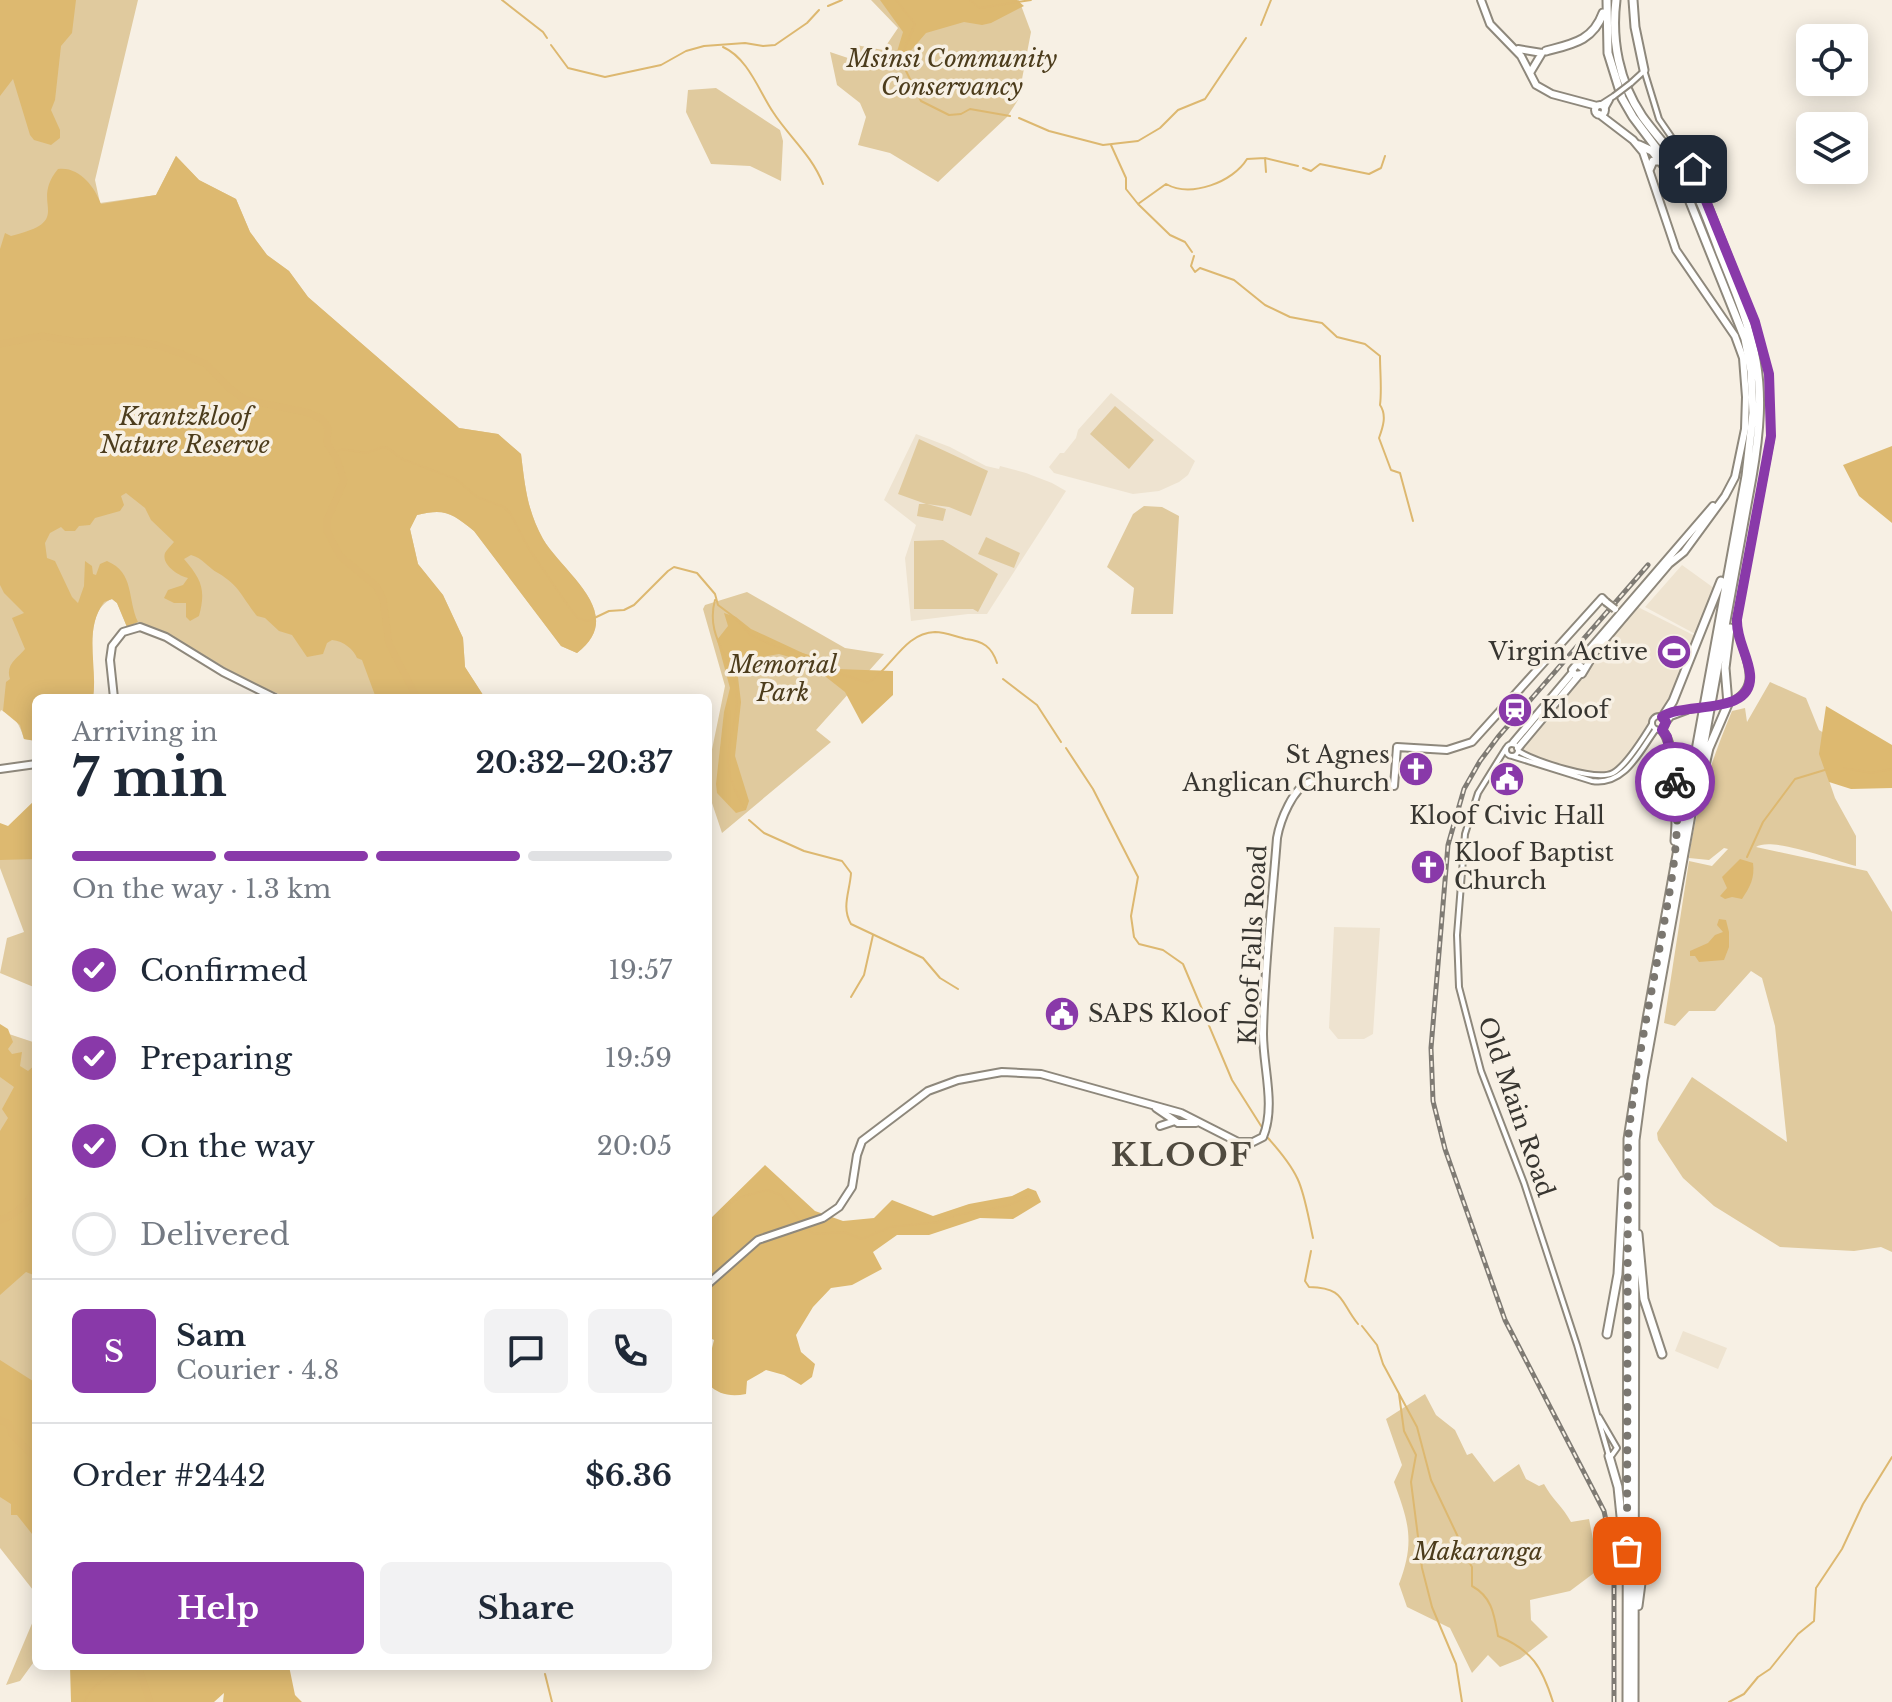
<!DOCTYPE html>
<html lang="en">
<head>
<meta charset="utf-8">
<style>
  body { margin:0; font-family:"Libre Baskerville",serif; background:#f2f2f3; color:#1f2937; height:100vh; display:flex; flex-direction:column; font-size:30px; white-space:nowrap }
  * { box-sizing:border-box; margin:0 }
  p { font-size:26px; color:#747a83 }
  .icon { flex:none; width:44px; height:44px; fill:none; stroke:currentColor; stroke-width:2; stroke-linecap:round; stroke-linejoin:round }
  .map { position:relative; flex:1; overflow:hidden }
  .drawer { position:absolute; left:32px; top:694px; width:680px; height:976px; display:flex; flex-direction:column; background:#fff; border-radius:12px; box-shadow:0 4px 20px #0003 }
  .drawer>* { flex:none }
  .fabs { position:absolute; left:1796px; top:24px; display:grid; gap:16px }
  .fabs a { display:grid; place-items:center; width:72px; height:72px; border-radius:12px; background:#fff; box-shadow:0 4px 20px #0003; font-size:40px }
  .pin { position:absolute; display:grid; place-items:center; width:68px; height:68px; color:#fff; margin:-34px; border-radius:16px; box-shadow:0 4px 12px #0006 }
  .courier { position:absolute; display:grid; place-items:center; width:80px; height:80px; margin:-40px; border:6px solid #8939a9; border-radius:50%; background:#fff; color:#222; box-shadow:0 2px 10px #0007 }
  .summary em { font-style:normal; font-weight:700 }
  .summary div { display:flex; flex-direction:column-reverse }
  .summary { display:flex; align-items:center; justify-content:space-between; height:136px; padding:0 40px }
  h1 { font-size:52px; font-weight:700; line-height:60px }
  .bar { display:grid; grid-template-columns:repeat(4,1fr); gap:12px 8px; align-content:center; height:96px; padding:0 40px }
  .bar i { height:10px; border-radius:6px; background:#e0e1e3 }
  .bar .selected { background:#8939a9 }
  .bar p { grid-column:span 4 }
  .line { display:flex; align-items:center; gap:20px; padding:0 40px; border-top:2px solid #e0e1e3 }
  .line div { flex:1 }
  .round { display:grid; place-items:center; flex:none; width:84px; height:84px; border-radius:12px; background:#f2f2f3 }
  ol { padding:0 40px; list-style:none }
  li { display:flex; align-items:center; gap:24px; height:88px }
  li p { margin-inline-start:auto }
  li .icon { padding:8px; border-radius:50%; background:#8939a9; color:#fff; stroke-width:4 }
  li:last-child { color:#747a83 }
  li i { width:44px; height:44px; border:4px solid #e0e1e3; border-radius:50% }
  .action { display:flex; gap:16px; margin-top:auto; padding:16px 40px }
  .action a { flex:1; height:92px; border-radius:12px; background:#8939a9; color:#fff; font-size:32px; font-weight:700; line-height:92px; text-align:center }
  .action a+a { background:#f2f2f3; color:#1f2937 }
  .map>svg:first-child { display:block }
  .built { fill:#eee3d0 }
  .green { fill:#e0ca9e }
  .forest { fill:#ddb970 }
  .water { fill:#ddb870 }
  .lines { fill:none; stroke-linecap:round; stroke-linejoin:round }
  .stream { stroke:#ddb870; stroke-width:2 }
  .river { stroke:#ddb870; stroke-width:7 }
  .minor-casing { stroke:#8e887c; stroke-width:8 }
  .major-casing { stroke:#8e887c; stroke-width:10 }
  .highway-casing { stroke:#8e887c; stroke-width:11 }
  .minor { stroke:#fff; stroke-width:4 }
  .major { stroke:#fff; stroke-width:6 }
  .highway { stroke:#fff; stroke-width:7 }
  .rail-casing { stroke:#7f7b74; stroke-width:5 }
  .rail { stroke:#f7f0e4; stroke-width:2; stroke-dasharray:6; stroke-linecap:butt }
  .minor-bridge-casing { stroke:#8e887c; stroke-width:8; stroke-linecap:butt }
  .major-bridge-casing { stroke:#8e887c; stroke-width:10; stroke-linecap:butt }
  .minor-bridge { stroke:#fff; stroke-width:4 }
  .major-bridge { stroke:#fff; stroke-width:6 }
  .done { stroke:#7b7770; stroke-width:8; stroke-dasharray:0 14.4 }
  .route { stroke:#8939a9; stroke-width:10 }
  .labels { text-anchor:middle; stroke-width:7; stroke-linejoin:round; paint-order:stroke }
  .park-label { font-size:24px; font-style:italic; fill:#4c3c1c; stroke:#f7f0e4 }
  .poi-label { font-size:24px; fill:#383631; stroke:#f7f0e4; text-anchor:start }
  .street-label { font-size:24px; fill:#383631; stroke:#f7f0e4 }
  .district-label { font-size:32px; font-weight:bold; letter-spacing:2px; fill:#4f4a3f; stroke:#f7f0e4 }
</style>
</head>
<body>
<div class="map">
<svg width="1892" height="1702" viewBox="0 0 1892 1702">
  <rect width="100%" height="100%" fill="#f7f0e4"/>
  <path class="built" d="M1111 393 1195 461 1188 475 1179 482 1159 491 1133 494 1054 473 1049 467 1060 453H1064L1076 438 1078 430Z
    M916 434 950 447 986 466 999 469 1000 466 1026 473 1052 483 1066 491 987 614H968L911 621 905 558 916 525 884 500Z
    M1682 565 1718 591 1699 636 1645 607Z
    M1636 606 1699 638 1670 704 1660 717 1653 719 1621 765 1609 773H1589L1544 760 1521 751 1520 746 1573 690Z
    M1334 927 1380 928 1373 1034 1364 1039H1338L1329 1028Z
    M1683 1331 1727 1348 1718 1369 1675 1351Z"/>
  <path class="green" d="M0 0H138L95 180 100 203 156 195 176 156 199 180 236 199 250 232 267 255 289 271 308 297 459 428 498 434 521 454C525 486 527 510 543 539 563 573 628 614 577 653L561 646 474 531C452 513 445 508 417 515L410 529 418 564 443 595 463 638 465 667 485 698H288L246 680 168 634 138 622 127 627 117 603 112 599C81 611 97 672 93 698H36V741L24 739C20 725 15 716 1 710L0 712Z
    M871 0H1019L1031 32 1018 100 1007 117 938 182 890 153 858 145 866 117 860 103 837 85 830 52 851 59 856 45 883 50 898 28Z
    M716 88 780 130 783 141 781 181 750 166 711 164 686 112 688 90Z
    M1115 406 1154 440 1129 469 1090 434Z
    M919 439 988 471 971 516 949 507 927 504 946 509 943 521 917 516 919 504H926L898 494Z
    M1144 506 1162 507 1179 516 1173 614H1131L1134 588 1107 567 1133 514Z
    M986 537 1020 553 1014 568 978 554Z
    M943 540 998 574 978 612 973 609H914V541Z
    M747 592 845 648 884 654 816 730 831 742 722 833 708 791V769L725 686 703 609 705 605Z
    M1770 682 1806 698 1819 730 1829 736 1824 766 1835 798 1856 836V866C1836 861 1771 836 1756 847L1867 871 1892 912V1252L1881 1247 1854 1251 1780 1247 1714 1206 1683 1178 1658 1140 1657 1133 1692 1077 1787 1142 1775 1026 1762 978 1751 971 1715 1011H1689L1675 1026 1664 1023 1689 861 1712 866 1728 849 1724 848 1709 860 1689 858C1696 806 1712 759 1732 711L1745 708 1747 722Z
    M36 802V988L0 973 7 938 24 932 0 868V828L8 829Z
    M0 1031 36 1043V1659L20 1681 6 1685 36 1614 33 1590 0 1548Z
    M1425 1394 1436 1415 1455 1430 1467 1455 1472 1453 1494 1482 1519 1464 1526 1479 1539 1486 1544 1484C1552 1499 1563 1507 1571 1522L1589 1519 1593 1539 1594 1573 1570 1591 1530 1600 1531 1620 1548 1637 1520 1659 1500 1667 1488 1655 1472 1673 1450 1628 1407 1607 1399 1584C1415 1542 1409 1523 1394 1482L1402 1465 1386 1419Z"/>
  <path class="forest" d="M0 0H76L72 33 61 46 55 100 51 110 60 130V138L51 145 34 140 30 135 13 79 0 96Z
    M880 0H1017L1024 6 991 23 982 25 964 22 926 33 907 55H896L903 32Z
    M176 156 199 180 236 199 250 232 267 255 289 271 308 297 459 428 498 434 521 454C525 486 527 510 543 539 563 573 628 614 577 653L561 646 474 531C452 513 445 508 417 515L410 529 418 564 443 595 463 638 465 667 485 698H376L362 660 357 658C354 650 344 641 332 640L327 643 323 654 307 657 292 635 279 631 265 618 257 616C241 596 240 586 218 573 207 567 203 558 191 555L184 559C202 580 206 590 199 616L190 621 186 617V603H174L164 598 168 590 183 585 188 578C179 576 161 565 165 553 167 549 171 546 174 542L151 520 145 508 126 493 121 496 124 505 120 511 95 518 90 525 79 526 75 531H65L61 527 50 533 45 543 47 558 55 561 72 597 78 603 84 586 85 561 92 566 93 574 96 575 100 564 107 561C135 573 127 599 138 622L127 627 117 603 112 599 104 602C83 631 98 666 93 698H36V741L24 739 20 725 3 711 6 682 10 679C5 664 18 658 25 649L12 618 24 613 4 593 0 585V249L5 233 11 236C77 220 28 205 58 169 79 166 95 187 101 204L156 195Z
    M1892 446V523L1859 496 1843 465Z
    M724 613 736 617 751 629 837 669 893 671V695L862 724 845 692 807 662 779 654 756 658 743 657 736 661 741 702 735 756 749 801 746 810 736 813 717 793 716 784 724 712 730 688 717 640 728 626Z
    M1826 706 1892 745V788L1851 789 1829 782 1819 754Z
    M36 799V859L0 860V823L8 826Z
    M0 1024 8 1029 13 1042 8 1049 12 1054 22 1052 20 1066 28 1071 36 1064V1276L26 1272 0 1295V1131L8 1118 2 1109 14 1087 0 1077Z
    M765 1165 815 1211 843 1221 874 1218 892 1200 933 1216 969 1204 1012 1196 1028 1188 1036 1191 1041 1202 1013 1219 980 1218 929 1235H897L873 1252 882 1269 852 1285 831 1288 813 1307 796 1335 801 1352 815 1364 812 1377 801 1385 784 1375 766 1370 747 1381 746 1394C731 1397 719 1395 708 1384V1364L714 1340 708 1337V1221Z
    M0 1360 36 1383V1539L17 1515H11V1504L0 1497Z
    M70 1666H289L295 1695 302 1702H223L224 1693 214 1702H71Z"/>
  <path class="water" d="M1740 859 1753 863C1755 878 1750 887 1742 899L1732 897 1725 899 1720 896 1727 888 1722 877Z
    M1719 919 1726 920 1729 932V947L1724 960 1699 962 1695 956H1690V951L1708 943 1715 935 1723 932 1717 925Z"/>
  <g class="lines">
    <path class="stream" d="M502 0 543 32 547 38
      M896 0 915 24 904 50 903 65 921 101 949 115 961 114 970 109 1010 116
      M970 0 980 8 1031 0
      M828 6 842 0
      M1261 25 1271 0
      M551 45 568 68 605 77 661 65 686 51 704 46 745 43 763 46 775 45 807 23 819 10
      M723 47C748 58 759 91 773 112 789 137 812 155 823 184
      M1019 118 1049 131 1103 145 1138 141 1160 128 1178 110 1205 99 1246 38
      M1111 145 1126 178V189L1138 204 1166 184C1191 198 1233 182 1247 159L1265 158 1266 172
      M1265 158 1298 166
      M1303 168 1311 171 1320 164 1369 174 1381 168 1385 156
      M1138 204 1170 235 1185 242 1192 252
      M1194 256 1191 266 1195 272 1200 268 1234 280 1265 305 1290 317 1322 323 1337 337 1365 344 1380 356C1380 373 1382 389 1380 405 1387 415 1383 427 1379 438L1391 470 1400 473 1413 521
      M332 454 342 449 366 453 383 447 388 448 402 459 456 479 477 497 504 507 510 513 529 549 571 610 578 618 588 621 609 611 624 610 634 605 668 571 674 567 697 573 715 594 718 605 734 617 751 635 774 646 809 656 841 674 868 683C892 668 904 633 935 632 946 632 956 637 966 639 983 641 992 647 997 663
      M715 600C706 632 726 652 735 682 742 709 728 736 728 762 729 780 737 794 745 809
      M1003 679 1037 705 1061 742
      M1066 748 1093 789 1138 877 1131 916 1134 937 1139 944 1163 950 1183 964 1232 1080 1263 1129
      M1844 768 1872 773 1892 769
      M749 820 764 833 804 851 842 861 851 873C850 891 841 907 851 924L923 958 940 978 958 989
      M1747 857 1763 822 1795 779 1828 769
      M851 997 864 975 873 935
      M1268 1138C1304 1178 1302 1188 1313 1238
      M805 1228 814 1234 844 1232 862 1239 890 1227 939 1222 953 1216 1010 1205 1028 1196
      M708 1239 726 1206 741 1197 767 1190 781 1195 801 1223
      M1311 1251 1305 1281 1309 1287C1345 1288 1339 1300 1358 1324
      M1362 1326 1377 1345 1383 1364 1417 1427 1431 1480 1458 1537 1462 1550 1472 1567V1586C1492 1597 1494 1614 1498 1636 1532 1650 1542 1667 1553 1702
      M1399 1394 1404 1431 1416 1455 1411 1482 1422 1568 1432 1607 1456 1664 1462 1702
      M545 1674 552 1702
      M84 1702C94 1682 111 1674 131 1666
      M1729 1702 1744 1694 1758 1677 1770 1669 1798 1634 1814 1621 1816 1588 1842 1549 1863 1504 1892 1457"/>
    <path class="river" d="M0 344 42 336 78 342 125 340 156 345 179 353 206 364 230 389 246 400 306 412 322 419 328 428 327 443 337 459 344 481 327 520V531L340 556 376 586 383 599 389 644 417 698
      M0 1220C16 1215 28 1203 36 1188
      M0 1420 9 1424 12 1434 36 1459
      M138 1666 150 1702"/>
    <g class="minor-casing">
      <path id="minor" d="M1644 70 1659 119 1688 161 1707 201 1755 322 1769 374 1771 439 1737 619C1736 651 1768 683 1730 702
        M1631 83 1643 72
        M1600 105 1614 96
        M1605 109 1610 100
        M1668 713 1689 710
        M1652 723a7 7 0 1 1 14 0a7 7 0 1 1-14 0Z
        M1667 722 1671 717 1687 711
        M1506 750a6 6 0 1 1 12 0a6 6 0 1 1-12 0Z
        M1506 748 1478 793 1465 834 1457 935 1459 987 1481 1071 1524 1183 1577 1345 1609 1456 1612 1455 1617 1448 1599 1417
        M1518 751C1535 761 1596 782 1613 773 1626 766 1644 737 1652 724
        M1512 756 1592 781C1625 786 1639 752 1656 729"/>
    </g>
    <g class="major-casing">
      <path id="major" d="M1481 0 1490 24 1521 56 1536 85 1552 94 1597 106
        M1518 49 1542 53
        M1530 73 1542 53
        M1595 110a5 5 0 1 1 10 0a5 5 0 1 1-10 0Z
        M1577 664 1713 506
        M1584 669 1577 664 1572 670 1575 675 1582 674 1597 649 1669 564 1684 552 1725 496 1735 477 1745 429 1746 397 1743 358 1735 336 1676 250 1643 152 1633 140 1599 114
        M114 698 110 660 112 646 123 632 140 627 166 637 223 672 275 698
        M1513 743 1573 672
        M1518 748 1579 675
        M0 769 36 764
        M1156 1108 1178 1123H1196
        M1160 1126 1175 1121
        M708 1284 758 1240 823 1218 839 1207 852 1187 857 1155 862 1141 928 1091 958 1080 1002 1072 1041 1074 1181 1113 1238 1142H1253L1263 1137C1276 1106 1263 1067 1263 1034 1264 969 1272 903 1277 838 1280 821 1293 787 1310 782L1394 786 1397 747 1447 750 1472 742 1602 598 1606 602"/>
    </g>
    <g class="highway-casing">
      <path id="highway" d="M1607 0 1608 53 1622 98 1633 117 1682 182 1745 339 1751 371 1753 413 1746 476 1647 1019 1628 1139 1627 1702
        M1616 0C1611 40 1619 82 1642 116 1656 136 1674 153 1686 175 1701 199 1710 227 1720 253 1757 344 1769 378 1752 477L1643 1080 1635 1140 1634 1702
        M1633 0 1635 27 1644 70
        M1546 51C1572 44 1593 41 1603 13
        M1639 145 1652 151 1674 178
        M1650 168 1653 161H1660
        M1664 715 1673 701 1721 581
        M1662 730C1678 749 1677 816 1675 841
        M1701 782 1709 748 1728 704 1725 668 1730 628
        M1638 1234 1644 1299 1662 1354
        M1607 1334 1618 1274 1623 1181
        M1609 1456 1618 1487 1622 1526
        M1638 1606 1646 1545"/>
    </g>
    <use href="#minor" class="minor"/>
    <use href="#major" class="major"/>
    <use href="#highway" class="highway"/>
    <g class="rail-casing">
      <path id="rail" d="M1614 1702V1558L1604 1511 1505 1320 1445 1149 1433 1101 1431 1048 1448 845 1464 789 1480 761 1498 737 1648 565"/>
    </g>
    <use href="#rail" class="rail"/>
    <g class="minor-bridge-casing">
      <path id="minor-bridge" d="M1614 96 1631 83
        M1689 710 1723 704"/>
    </g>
    <g class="major-bridge-casing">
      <path id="major-bridge" d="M1606 602 1615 609"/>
    </g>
    <use href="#minor-bridge" class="minor-bridge"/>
    <use href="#major-bridge" class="major-bridge"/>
  </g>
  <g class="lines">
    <path class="done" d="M1627 1551 1628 1139C1635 1072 1649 1006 1661 940 1670 889 1682 834 1675 782"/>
    <path class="route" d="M1675 782 1667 737 1662 730 1666 722 1662 717C1683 701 1754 717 1750 674 1748 655 1736 639 1737 619L1771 436 1769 374 1755 322 1693 169"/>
  </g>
  <defs>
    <g id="stadium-disc" transform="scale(1.8)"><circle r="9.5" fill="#8939a9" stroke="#f7f0e4"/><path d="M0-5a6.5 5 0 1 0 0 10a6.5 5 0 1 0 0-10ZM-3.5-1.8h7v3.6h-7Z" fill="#fff"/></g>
    <g id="station-disc" transform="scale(1.8)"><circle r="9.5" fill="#8939a9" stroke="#f7f0e4"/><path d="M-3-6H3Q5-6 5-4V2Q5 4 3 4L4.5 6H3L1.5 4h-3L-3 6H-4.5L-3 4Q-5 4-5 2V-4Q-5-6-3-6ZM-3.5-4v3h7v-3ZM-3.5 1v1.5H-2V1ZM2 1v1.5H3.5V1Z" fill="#fff"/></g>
    <g id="church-disc" transform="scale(1.8)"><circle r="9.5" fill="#8939a9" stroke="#f7f0e4"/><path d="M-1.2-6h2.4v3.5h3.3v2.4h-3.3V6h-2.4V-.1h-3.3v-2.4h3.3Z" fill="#fff"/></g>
    <g id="civic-disc" transform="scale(1.8)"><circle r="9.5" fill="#8939a9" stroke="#f7f0e4"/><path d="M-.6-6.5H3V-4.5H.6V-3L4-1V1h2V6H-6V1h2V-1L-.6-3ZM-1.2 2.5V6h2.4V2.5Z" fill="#fff"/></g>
  </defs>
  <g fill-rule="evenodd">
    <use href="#stadium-disc" x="1674" y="652"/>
    <use href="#station-disc" x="1515" y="710"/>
    <use href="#church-disc" x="1416" y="769"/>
    <use href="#civic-disc" x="1507" y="779"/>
    <use href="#church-disc" x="1428" y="867"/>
    <use href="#civic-disc" x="1062" y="1014"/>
  </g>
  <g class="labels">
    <g class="park-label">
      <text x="952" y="67">Msinsi Community<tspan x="952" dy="28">Conservancy</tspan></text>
      <text x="185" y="425">Krantzkloof<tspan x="185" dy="28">Nature Reserve</tspan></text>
      <text x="783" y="673">Memorial<tspan x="783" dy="28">Park</tspan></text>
      <text x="1478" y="1560">Makaranga</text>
    </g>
    <g class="poi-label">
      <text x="1648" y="660" text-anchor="end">Virgin Active</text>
      <text x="1541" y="718">Kloof</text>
      <text x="1390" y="763" text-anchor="end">St Agnes<tspan x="1390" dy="28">Anglican Church</tspan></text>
      <text x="1507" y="824" text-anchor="middle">Kloof Civic Hall</text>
      <text x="1454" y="861">Kloof Baptist<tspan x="1454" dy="28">Church</tspan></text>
      <text x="1088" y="1022">SAPS Kloof</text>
    </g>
    <g class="street-label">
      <text transform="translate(1253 945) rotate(-87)" y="8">Kloof Falls Road</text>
      <text transform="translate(1516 1107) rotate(71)" y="8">Old Main Road</text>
    </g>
    <g class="district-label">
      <text x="1182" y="1166">KLOOF</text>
    </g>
  </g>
</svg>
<div class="fabs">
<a><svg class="icon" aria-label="locate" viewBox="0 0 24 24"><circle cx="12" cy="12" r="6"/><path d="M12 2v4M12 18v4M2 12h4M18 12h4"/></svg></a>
<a><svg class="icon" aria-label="layers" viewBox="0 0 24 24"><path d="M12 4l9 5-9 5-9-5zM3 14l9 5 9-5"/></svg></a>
</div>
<div class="pin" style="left:1627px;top:1551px;background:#ea580c"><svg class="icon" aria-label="bag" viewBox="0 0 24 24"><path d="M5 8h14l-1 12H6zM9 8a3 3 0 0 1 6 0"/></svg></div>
<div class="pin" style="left:1693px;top:169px;background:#1f2937"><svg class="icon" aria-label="home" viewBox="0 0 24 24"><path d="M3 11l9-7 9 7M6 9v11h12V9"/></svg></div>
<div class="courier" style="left:1675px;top:782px"><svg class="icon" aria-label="bike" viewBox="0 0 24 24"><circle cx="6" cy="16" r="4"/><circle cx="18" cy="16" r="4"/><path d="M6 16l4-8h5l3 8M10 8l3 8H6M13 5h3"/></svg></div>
<section class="drawer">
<div class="summary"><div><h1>7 min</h1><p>Arriving in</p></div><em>20:32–20:37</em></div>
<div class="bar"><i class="selected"></i><i class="selected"></i><i class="selected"></i><i></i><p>On the way · 1.3 km</p></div>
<ol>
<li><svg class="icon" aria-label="check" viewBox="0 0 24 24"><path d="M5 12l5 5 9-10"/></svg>Confirmed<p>19:57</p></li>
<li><svg class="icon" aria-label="check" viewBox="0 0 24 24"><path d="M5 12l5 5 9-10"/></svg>Preparing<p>19:59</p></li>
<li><svg class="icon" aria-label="check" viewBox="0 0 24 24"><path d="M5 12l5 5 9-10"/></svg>On the way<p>20:05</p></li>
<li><i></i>Delivered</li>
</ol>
<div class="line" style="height:144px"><b class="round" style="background:#8939a9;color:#fff">S</b><div><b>Sam</b><p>Courier · 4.8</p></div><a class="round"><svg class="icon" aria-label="chat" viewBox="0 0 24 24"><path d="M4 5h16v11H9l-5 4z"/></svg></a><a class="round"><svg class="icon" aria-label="phone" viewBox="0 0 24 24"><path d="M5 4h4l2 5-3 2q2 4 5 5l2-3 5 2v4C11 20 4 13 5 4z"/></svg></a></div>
<div class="line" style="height:104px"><div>Order #2442</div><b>$6.36</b></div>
<div class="action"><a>Help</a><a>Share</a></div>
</section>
</div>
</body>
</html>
